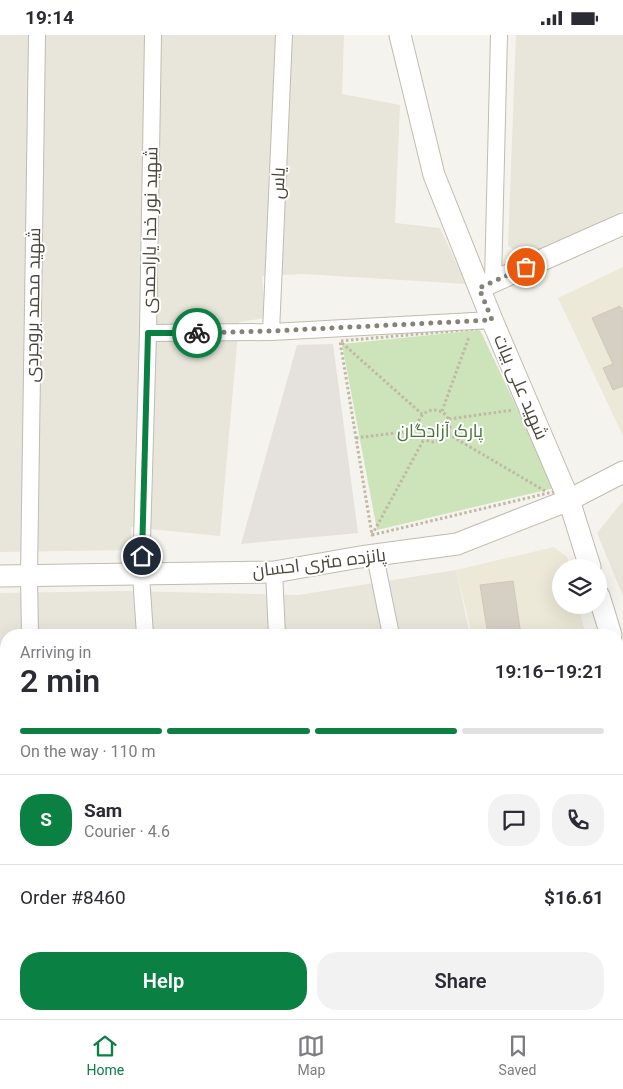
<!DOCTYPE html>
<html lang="en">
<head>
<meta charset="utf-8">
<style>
  body { margin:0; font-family:Roboto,Cairo,sans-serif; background:#f2f2f3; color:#2b2b33; height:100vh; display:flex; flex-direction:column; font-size:19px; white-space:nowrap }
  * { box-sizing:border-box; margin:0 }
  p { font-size:16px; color:#7c7c81 }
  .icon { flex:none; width:28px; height:28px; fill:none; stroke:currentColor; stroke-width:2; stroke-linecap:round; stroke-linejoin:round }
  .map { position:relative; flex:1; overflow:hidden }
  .sheet { position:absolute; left:0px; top:594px; width:624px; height:391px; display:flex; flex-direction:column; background:#fff; border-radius:20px 20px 0 0; box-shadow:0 5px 20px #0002 }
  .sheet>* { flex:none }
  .controls { position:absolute; left:552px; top:524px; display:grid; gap:10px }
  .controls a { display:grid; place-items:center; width:55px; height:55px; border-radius:50%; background:#fff; box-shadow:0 5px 20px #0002; font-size:25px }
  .pin { position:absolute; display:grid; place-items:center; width:42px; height:42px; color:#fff; margin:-21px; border:2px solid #fff; border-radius:50%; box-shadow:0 1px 5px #0007 }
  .courier { position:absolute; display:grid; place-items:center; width:50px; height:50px; margin:-25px; border:4px solid #0b8043; border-radius:50%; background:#fff; color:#222; box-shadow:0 1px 6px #0007 }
  .overview em { font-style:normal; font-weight:600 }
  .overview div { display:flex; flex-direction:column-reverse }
  .overview { display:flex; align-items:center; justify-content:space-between; height:85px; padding:0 20px }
  h1 { font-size:32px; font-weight:600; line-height:38px }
  .bar { display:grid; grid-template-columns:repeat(4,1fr); gap:8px 5px; align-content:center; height:60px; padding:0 20px }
  .bar i { height:6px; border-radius:4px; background:#e1e1e2 }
  .bar .active { background:#0b8043 }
  .bar p { grid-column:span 4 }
  .line { display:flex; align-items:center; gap:12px; padding:0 20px; border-top:1px solid #e1e1e2 }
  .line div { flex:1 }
  .round { display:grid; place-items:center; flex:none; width:52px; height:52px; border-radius:20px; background:#f2f2f3 }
  .primary-button { display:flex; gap:10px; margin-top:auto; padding:10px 20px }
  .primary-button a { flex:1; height:58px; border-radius:20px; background:#0b8043; color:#fff; font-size:20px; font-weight:600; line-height:58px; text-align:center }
  .primary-button a+a { background:#f2f2f3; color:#2b2b33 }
  .status { display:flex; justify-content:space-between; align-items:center; height:35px; padding:0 25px; background:#fff; direction:ltr }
  .status svg { height:14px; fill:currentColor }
  .menu { display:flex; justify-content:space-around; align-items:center; height:70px; border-top:1px solid #e1e1e2; background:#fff; font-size:14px; color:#7c7c81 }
  .menu a { display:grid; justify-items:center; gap:2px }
  .menu .active { color:#0b8043 }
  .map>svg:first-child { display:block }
  .residential { fill:#e8e5db }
  .industrial { fill:#e5e2de }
  .education { fill:#ece9d8 }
  .green { fill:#cde4ba }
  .building { fill:#d5d0c3; stroke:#cfc8b7 }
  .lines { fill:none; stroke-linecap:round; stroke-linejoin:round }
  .minor-casing { stroke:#c0bcb0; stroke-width:18 }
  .tertiary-casing { stroke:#c0bcb0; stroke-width:23 }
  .path { stroke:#c0b8a3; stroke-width:3; stroke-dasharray:2.5 2.5; stroke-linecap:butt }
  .minor { stroke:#fff; stroke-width:16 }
  .tertiary { stroke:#fff; stroke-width:21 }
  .done { stroke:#858279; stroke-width:5; stroke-dasharray:0 9 }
  .route { stroke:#0b8043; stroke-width:6 }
  .labels { text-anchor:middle; stroke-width:4; stroke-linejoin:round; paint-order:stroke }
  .street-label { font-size:18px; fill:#49453b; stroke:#fff }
  .park-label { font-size:18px; fill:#457533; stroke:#fff }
</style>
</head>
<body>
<div class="status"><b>19:14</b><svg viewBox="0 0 49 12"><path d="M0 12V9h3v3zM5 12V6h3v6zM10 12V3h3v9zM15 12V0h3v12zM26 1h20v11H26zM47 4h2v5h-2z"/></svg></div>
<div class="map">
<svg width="623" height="984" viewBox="0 0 623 984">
  <rect width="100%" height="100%" fill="#f5f3ed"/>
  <path class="residential" d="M0 0H344L342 59 400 70 395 188 440 193 466 249 304 239 262 241 265 283 239 287 220 501 131 492 132 515 0 517Z
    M516 0H623V176L525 221 508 211Z
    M623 466V561L597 498Z
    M456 535 470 600H6V979H618V794L623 795V984H0V558L126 556 298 560Z"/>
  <path class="industrial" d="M333 309 358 498 241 509 297 310Z"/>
  <path class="education" d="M623 232V401L558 263Z
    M554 512 567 522 570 532H561V570H578L586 600H472L456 535Z
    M618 698 623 714V770L618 769Z"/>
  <path class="green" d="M480 295 555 453 377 495 342 309Z"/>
  <path class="building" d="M620 271 623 276V351L613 355 603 333 613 329 592 283Z
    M513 546 521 600H488L480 550Z"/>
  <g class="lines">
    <g class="minor-casing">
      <path id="minor" d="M493 246 499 0
        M271 297 284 0
        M148 298 271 297 492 285
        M375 521 391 600
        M274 537 277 600
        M30 600 29 541 37 0
        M145 600 141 540 148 298 153 0
        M0 699H6
        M618 782 623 783
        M0 897H6
        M207 979 208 984
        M303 979 304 984
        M411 979 412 984
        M509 979 510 984"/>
    </g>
    <g class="tertiary-casing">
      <path id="tertiary" d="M400 0 434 140 492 285 569 465 590 532
        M479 253 623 189
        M0 541 274 537 360 522 457 509 569 465 623 437
        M599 561 611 600
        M618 623 623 643"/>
    </g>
    <path class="path" d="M487 293 561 455 372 500 340 306Z
      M342 308 422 379
      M418 391a16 16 0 1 1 32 0a16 16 0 1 1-32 0Z
      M442 376 469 302
      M449 384 513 375
      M448 399 545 456
      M356 403 418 395
      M372 500 424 404"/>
    <use href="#minor" class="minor"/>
    <use href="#tertiary" class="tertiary"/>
  </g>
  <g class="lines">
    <path class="done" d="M197 298 271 296 492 285 479 253 526 232"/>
    <path class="route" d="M142 521 148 298H197"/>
  </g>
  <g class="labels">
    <g class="street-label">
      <text transform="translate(278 148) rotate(-87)" y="6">یاس</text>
      <text transform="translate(150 195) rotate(-89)" y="6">شهید نور خدا یاراحمدی</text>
      <text transform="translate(33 270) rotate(-89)" y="6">شهید محمد بروجردی</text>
      <text transform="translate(521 352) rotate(67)" y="6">شهید علی بیات</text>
      <text transform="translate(319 528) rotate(-7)" y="6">پانزده متری احسان</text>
    </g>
    <g class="park-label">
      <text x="440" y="402">پارک آزادگان</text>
    </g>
  </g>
</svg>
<div class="controls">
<a><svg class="icon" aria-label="layers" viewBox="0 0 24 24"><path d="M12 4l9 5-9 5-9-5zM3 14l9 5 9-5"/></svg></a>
</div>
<div class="pin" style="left:526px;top:232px;background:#ea580c"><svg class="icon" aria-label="bag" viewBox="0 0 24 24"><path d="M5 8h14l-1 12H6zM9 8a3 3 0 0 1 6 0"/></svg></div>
<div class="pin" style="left:142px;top:521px;background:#1f2937"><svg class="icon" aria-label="home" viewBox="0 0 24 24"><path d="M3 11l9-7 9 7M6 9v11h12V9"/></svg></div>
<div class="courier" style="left:197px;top:298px"><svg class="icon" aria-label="bike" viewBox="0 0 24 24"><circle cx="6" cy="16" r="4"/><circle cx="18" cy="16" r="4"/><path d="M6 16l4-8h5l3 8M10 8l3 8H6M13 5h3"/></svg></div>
<section class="sheet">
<div class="overview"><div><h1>2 min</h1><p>Arriving in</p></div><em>19:16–19:21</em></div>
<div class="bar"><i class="active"></i><i class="active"></i><i class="active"></i><i></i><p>On the way · 110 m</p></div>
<div class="line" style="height:90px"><b class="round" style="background:#0b8043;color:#fff">S</b><div><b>Sam</b><p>Courier · 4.6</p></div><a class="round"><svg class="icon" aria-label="chat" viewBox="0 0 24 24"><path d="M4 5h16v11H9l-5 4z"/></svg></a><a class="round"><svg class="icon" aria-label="phone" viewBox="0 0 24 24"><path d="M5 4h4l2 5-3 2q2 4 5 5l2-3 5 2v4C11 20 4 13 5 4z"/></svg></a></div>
<div class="line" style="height:65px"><div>Order #8460</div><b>$16.61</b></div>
<div class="primary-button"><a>Help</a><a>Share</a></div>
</section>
</div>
<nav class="menu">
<a class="active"><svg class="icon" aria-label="home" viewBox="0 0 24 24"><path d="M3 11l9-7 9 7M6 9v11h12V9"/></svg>Home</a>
<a><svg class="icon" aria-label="map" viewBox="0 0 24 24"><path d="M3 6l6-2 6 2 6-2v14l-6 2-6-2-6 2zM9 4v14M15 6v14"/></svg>Map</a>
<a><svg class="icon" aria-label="saved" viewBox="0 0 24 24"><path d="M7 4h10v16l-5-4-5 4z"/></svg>Saved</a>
</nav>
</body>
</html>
